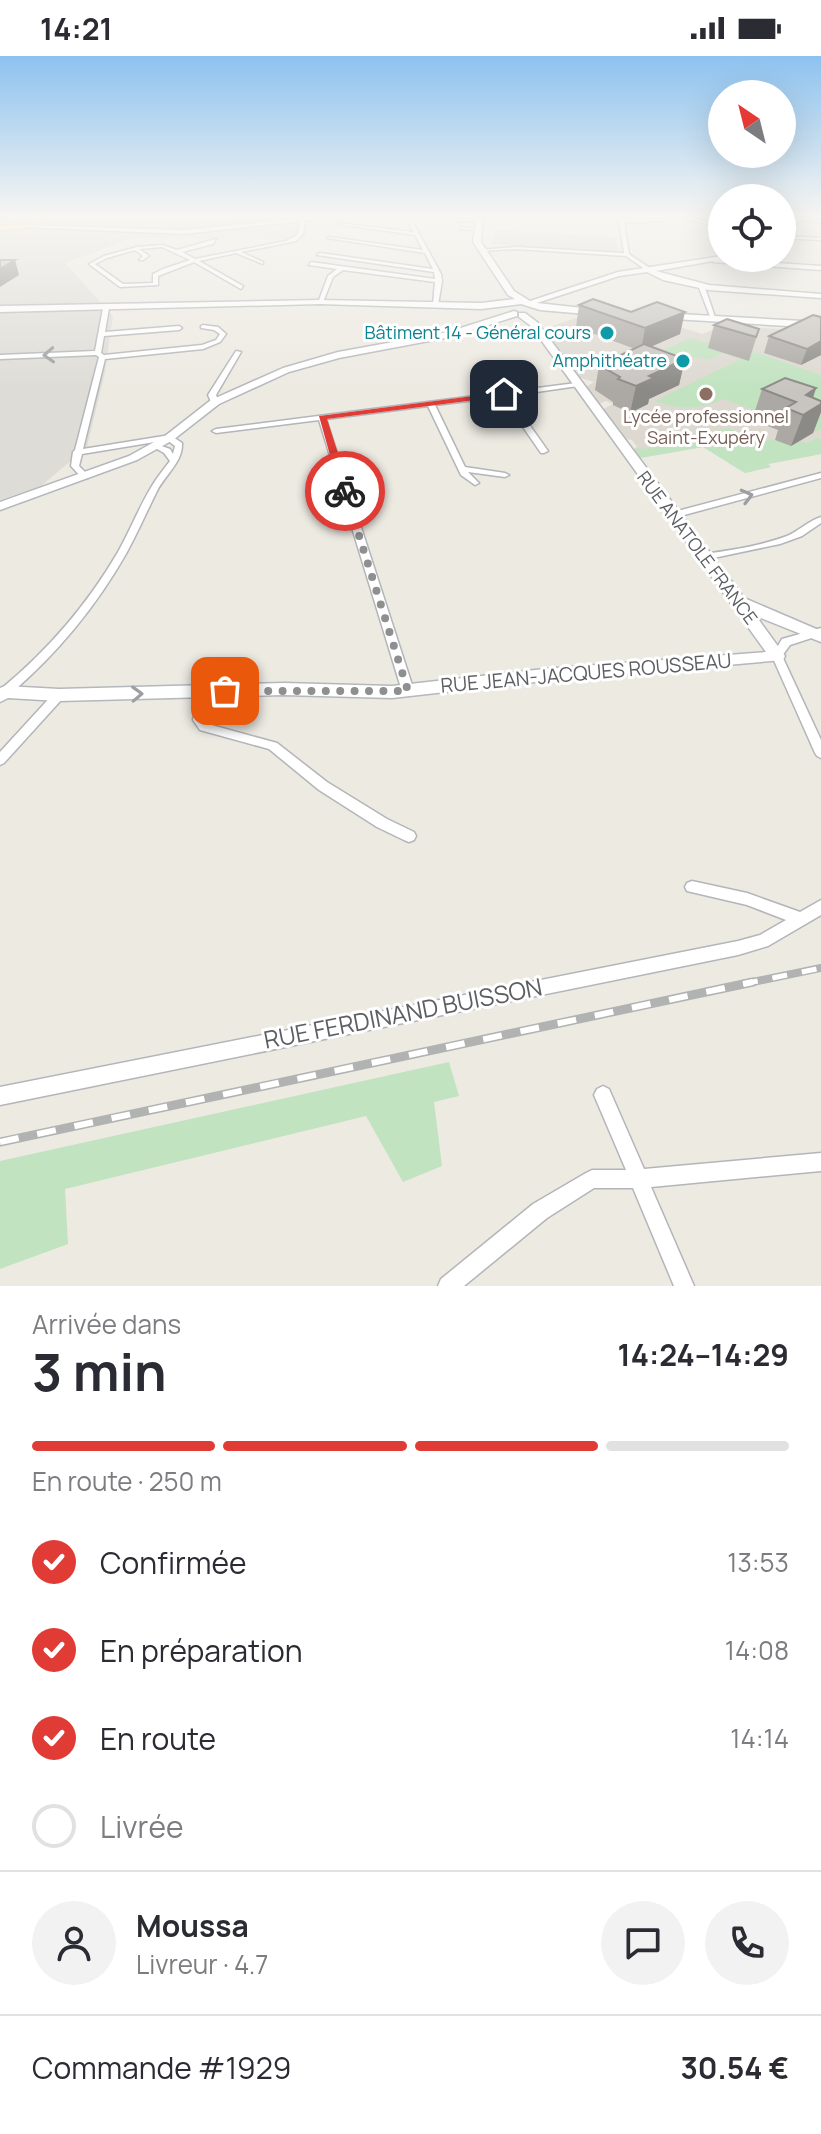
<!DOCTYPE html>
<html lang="fr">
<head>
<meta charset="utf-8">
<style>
  body { margin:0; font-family:Manrope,sans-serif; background:#f2f2f3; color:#2b2b33; height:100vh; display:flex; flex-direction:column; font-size:30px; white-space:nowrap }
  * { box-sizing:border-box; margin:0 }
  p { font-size:26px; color:#7c7c81 }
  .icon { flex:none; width:44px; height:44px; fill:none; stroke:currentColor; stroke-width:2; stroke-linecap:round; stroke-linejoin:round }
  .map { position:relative; height:1230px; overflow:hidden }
  .details { display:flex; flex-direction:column; background:#fff; flex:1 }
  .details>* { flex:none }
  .needle { width:52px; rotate:325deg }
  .controls { position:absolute; left:708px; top:24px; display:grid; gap:16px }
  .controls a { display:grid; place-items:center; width:88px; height:88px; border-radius:50%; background:#fff; box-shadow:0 8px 32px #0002; font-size:40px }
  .pin { position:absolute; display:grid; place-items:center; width:68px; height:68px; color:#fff; margin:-34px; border-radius:16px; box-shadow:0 4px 12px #0006 }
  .courier { position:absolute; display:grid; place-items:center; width:80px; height:80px; margin:-40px; border:6px solid #e03c35; border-radius:50%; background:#fff; color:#222; box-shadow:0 2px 10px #0007 }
  .head em { font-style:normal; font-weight:700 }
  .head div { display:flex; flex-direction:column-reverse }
  .head { display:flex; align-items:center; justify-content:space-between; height:136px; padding:0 32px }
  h1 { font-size:52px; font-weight:700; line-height:60px }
  .bar { display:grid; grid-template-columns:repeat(4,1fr); gap:12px 8px; align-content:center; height:96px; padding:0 32px }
  .bar i { height:10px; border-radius:6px; background:#e1e1e2 }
  .bar .active { background:#e03c35 }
  .bar p { grid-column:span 4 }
  .line { display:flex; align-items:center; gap:20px; padding:0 32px; border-top:2px solid #e1e1e2 }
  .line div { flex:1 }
  .round { display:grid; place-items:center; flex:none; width:84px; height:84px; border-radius:42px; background:#f2f2f3 }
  ol { padding:0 32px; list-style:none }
  li { display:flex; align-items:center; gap:24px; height:88px }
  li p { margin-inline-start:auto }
  li .icon { padding:8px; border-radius:50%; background:#e03c35; color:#fff; stroke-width:4 }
  li:last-child { color:#7c7c81 }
  li i { width:44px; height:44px; border:4px solid #e1e1e2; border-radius:50% }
  .status { display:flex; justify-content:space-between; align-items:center; height:56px; padding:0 40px; background:#fff; direction:ltr }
  .status svg { height:22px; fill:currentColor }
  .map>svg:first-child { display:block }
  .industrial { fill:#dedcd7 }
  .education { fill:#ddd9d1 }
  .green { fill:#c1e3c0 }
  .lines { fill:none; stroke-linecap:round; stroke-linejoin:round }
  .street-casing { stroke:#b3b5b9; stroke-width:3 }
  .secondary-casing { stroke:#b4b7bc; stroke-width:3 }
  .primary-casing { stroke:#eabd5e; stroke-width:3 }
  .street { fill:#fff; fill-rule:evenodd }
  .secondary { fill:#fff; fill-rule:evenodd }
  .primary { fill:#fbeaa9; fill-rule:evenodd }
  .rail-far1-casing { stroke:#b1b2b2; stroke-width:8 }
  .rail-casing { stroke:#b1b2b2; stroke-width:9 }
  .rail-far1 { stroke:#fff; stroke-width:5; stroke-dasharray:15; stroke-linecap:butt }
  .rail { stroke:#fff; stroke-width:6; stroke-dasharray:19; stroke-linecap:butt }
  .wall { fill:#aca9a5 }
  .shaded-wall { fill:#8c8a86 }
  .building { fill:#c8c5c0; stroke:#8c8a86; stroke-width:2 }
  .oneway { stroke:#9d9ea1 }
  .route { fill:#e03c35 }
  .done { stroke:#8e8f8f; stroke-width:8; stroke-dasharray:0 14.4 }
  .culture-dot { fill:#0f9aa8; stroke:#fff; stroke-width:3 }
  .education-dot { fill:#8d6e63; stroke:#fff; stroke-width:3 }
  .labels { text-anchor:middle; stroke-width:6; stroke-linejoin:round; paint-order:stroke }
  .far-culture-label { font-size:18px; fill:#0d838f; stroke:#fff; text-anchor:end }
  .far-education-label { font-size:18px; fill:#785e54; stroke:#fff }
  .far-street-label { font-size:18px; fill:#5b5e62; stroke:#fff }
  .street-label { font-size:20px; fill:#5b5e62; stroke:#fff }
  .near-street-label { font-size:24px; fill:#5b5e62; stroke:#fff }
</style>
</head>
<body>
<div class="status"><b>14:21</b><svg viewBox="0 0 49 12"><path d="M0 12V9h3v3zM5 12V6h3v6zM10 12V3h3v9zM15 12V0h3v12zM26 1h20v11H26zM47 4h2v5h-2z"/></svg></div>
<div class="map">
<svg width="821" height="1230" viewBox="0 0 821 1230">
  <rect width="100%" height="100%" fill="#edeae2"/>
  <path class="industrial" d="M0 161H296L313 165 303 184 132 182 65 207 113 260 105 316 87 391 41 430 0 444Z"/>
  <path class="education" d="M495 174 615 181 618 196 491 188Z
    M576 262 677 270 702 278 722 270 821 275V398L768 408 771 411 745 417 703 391 640 402 633 393 637 391 632 384 625 383 603 353 613 348 606 345 597 349 586 331 594 326 578 321 544 273Z"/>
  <path class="green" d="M690 282 715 289 709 292 722 297C718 299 714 302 710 303 704 303 667 297 662 295Z
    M755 296 821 319V373L816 376 723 343C700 354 678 354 655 345Z
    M728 372 760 385 775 384 791 390 801 385 807 387 816 382 821 383V398L768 408 771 411 745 417 703 391 640 402 633 393 656 392 685 384 690 388 724 378 718 374Z
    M449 1006 459 1040 434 1046 442 1110 403 1126 366 1060 65 1133 68 1188 0 1213V1105Z"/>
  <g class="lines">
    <g class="street-casing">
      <path id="street" d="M0 161H9V162L0 163Z
        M406 161H410L441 218 442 225 438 249 433 248 435 226 343 214 333 221 323 246 318 247 328 220 337 213 309 209 311 206 435 223 434 216 317 199 320 197 433 213 425 197 327 182 329 181 423 194 415 179 336 168 338 167 414 176Z
        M541 161 643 164 691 161 722 170V172L688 163 643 166H624L629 198 651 213 649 216 626 200 516 193 481 195 479 194 516 191 624 197 619 165Z
        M802 161 821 165V167L802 163Z
        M459 163 479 164 481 165H457Z
        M301 164 305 165 303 178 296 185 241 196 263 206V208L236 197 199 205 243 230 241 233 194 206 158 220V229L120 231 89 208 104 200 137 191 163 189 177 194 216 183 213 188 182 196 195 203 286 185 297 179ZM162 191 190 204 163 213 153 218V227L123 228 95 208 107 202 135 194 143 200 139 204H143L149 200 139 193Z
        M461 171 479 173 477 174 459 173Z
        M782 180 821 182V184L782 182Z
        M715 203 821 210V214L713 206Z
        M701 227 704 229 716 264 711 263 698 229Z
        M106 250 109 252 105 276 179 270 182 272 179 274 104 280 101 297 104 299 202 289 216 284 220 278 214 274 201 272V270L203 269 218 271 226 278 220 286 203 293 105 303 83 393 170 379 182 387C183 406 165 419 157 435 147 455 138 476 127 496 96 551 57 598 9 639H1V633C48 594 87 549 118 496 130 475 139 451 152 430 157 421 164 413 170 405L164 397 152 390 156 388 170 393 173 398 175 390 167 384 82 398 79 410 89 420 88 422H82L71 410 73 396 75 394 99 301 96 299 0 303V299L95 295 103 252Z
        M236 295 241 296 216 339 219 346 212 348 208 339Z
        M576 327 579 329 578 330 509 340 548 395 544 397H541L502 341 435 349 465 411 505 417 509 419 505 421 468 416 479 427 475 429 461 419 428 350 326 363 414 635 408 639 402 635 319 364 216 377 212 375 216 373Z
        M821 417V422L673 462 669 459 670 457Z
        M821 461V467L802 480 780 488 704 504 699 501 704 498C732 494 760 490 787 480 799 475 808 465 821 461Z
        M821 572V579L790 589 782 600 821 684V702L817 700 815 697 772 600 782 583Z
        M204 632 210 636 205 663 208 668 277 687 327 726 387 763 414 776 416 780 414 784 409 786 404 784 377 771 319 734 269 693 200 674 193 664 198 636Z
        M59 635 65 639 63 642 4 707 0 709V696L55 636Z
        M692 825 747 837 800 856 821 844V859L768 890 738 899 0 1049V1031L738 885 760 879 786 864 747 849 687 835 685 831 687 827Z
        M603 1030 609 1033 644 1113 821 1097V1115L651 1131 694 1230H674L633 1132H594L547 1162 464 1230H438L441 1223 533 1148 586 1117 592 1114H626L594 1039 597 1033Z"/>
    </g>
    <g class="secondary-casing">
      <path id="secondary" d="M313 161H337L184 178 23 171 26 169 184 174Z
        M477 161H483L481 186 514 235 530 245 618 216 722 200 730 202 656 215 709 229 821 238V242L709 234 663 224 647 216 619 220 537 247 601 254V258L598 259 540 254 521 248 481 253 320 248 0 256V250L320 244 481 247 515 243 508 239 473 186Z
        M801 161H810L782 174V170Z
        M514 255 517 256V260L450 281 339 302 289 316 219 348 173 384 137 404 0 454V446L129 400 165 380 211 344 283 312 338 296 448 276Z
        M519 257H525L537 266 744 542 821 575V586L756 560 785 600 783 604 544 625 392 642 284 639 59 645 8 642 0 646V632L5 630 59 633 284 627 392 630 544 613 766 596 531 270 519 261Z
        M661 257 821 266V272L658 262 657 260Z"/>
    </g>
    <g class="primary-casing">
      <path id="primary" d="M32 161H39L42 165 22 173 0 174V170L21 169 35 164Z"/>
    </g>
    <use href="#street" class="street"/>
    <use href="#secondary" class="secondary"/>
    <use href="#primary" class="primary"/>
    <g class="rail-far1-casing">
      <path id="rail-far1" d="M743 928 821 912"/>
    </g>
    <g class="rail-casing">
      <path id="rail" d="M0 1086 753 926"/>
    </g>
    <use href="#rail-far1" class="rail-far1"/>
    <use href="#rail" class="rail"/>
  </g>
  <path class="wall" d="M579 249 680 278 650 291 685 303 679 329 649 343 648 348 630 357 613 349V346L595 334 599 309 635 293 576 271Z
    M821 261V299L801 309 764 297 769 280Z
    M714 269 759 273 749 305 708 292Z
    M816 332 813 342 821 345V356L813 377 791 390 775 384 778 374 752 364 762 333Z"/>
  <path class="shaded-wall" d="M15 204 19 219 0 231V213Z
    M685 256 680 278 641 295 645 272Z
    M821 285V299L801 309 807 293Z
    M685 303 679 329 649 343 648 348 630 357 636 330 649 320Z
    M816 332 808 356 821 348V356L813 377 791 390 803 359 806 339Z"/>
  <path class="building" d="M0 204H15L0 213Z
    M593 243 631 256 657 246 685 256 645 272 579 249Z
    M813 259 821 261V285L807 293 769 280Z
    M727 263 759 273 756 281 714 269Z
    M644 288 685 303 649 320 654 322 636 330 618 323 620 321 599 309Z
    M785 322 816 332 806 339 821 345V348L803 359 786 352 796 346 762 333Z"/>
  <defs><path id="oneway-chevron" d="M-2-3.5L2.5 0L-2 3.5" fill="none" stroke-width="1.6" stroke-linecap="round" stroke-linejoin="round" transform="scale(2)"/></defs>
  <g class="oneway">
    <use href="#oneway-chevron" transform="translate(49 299) rotate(177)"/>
    <use href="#oneway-chevron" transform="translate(747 440) rotate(-15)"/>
    <use href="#oneway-chevron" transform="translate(137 638) rotate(-2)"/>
  </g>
  <linearGradient id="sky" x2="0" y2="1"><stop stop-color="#8dc2ef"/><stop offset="0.48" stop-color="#f7f6f2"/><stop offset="1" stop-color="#f7f6f2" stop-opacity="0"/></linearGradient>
  <rect width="821" height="333" fill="url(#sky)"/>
  <path class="route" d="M504 336 507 340 327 363 350 435 345 438 340 435 319 360Z"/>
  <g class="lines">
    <path class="done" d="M225 635H408L345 435"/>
  </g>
  <g class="culture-dot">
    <circle cx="607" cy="277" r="8"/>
    <circle cx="683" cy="305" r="8"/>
  </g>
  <circle class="education-dot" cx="706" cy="338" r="8"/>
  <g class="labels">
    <g class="far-culture-label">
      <text x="591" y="283">Bâtiment 14 - Général cours</text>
      <text x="667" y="311">Amphithéatre</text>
    </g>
    <g class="far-education-label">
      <text x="706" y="367">Lycée professionnel<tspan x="706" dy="21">Saint-Exupéry</tspan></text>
    </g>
    <g class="far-street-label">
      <text transform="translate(697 492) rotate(53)" y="6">RUE ANATOLE FRANCE</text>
    </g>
    <g class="street-label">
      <text transform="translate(586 617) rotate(-5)" y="7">RUE JEAN-JACQUES ROUSSEAU</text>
    </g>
    <g class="near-street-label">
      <text transform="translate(403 958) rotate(-11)" y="8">RUE FERDINAND BUISSON</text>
    </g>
  </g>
</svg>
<div class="controls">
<a><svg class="needle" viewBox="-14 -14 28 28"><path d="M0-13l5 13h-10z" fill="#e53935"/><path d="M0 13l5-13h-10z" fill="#7c7c81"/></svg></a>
<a><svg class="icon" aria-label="locate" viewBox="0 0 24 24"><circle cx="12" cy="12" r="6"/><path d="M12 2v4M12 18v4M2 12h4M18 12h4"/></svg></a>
</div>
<div class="pin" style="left:225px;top:635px;background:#ea580c"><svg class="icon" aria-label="bag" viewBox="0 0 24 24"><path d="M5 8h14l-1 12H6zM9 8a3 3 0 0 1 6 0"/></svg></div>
<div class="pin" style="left:504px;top:338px;background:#1f2937"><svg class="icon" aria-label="home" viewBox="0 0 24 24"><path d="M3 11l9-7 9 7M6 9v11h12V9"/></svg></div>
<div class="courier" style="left:345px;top:435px"><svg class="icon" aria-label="bike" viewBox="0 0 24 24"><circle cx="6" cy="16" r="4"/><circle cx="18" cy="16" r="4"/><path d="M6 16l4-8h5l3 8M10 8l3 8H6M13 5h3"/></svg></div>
</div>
<section class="details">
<div class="head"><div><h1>3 min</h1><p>Arrivée dans</p></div><em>14:24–14:29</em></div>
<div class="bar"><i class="active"></i><i class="active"></i><i class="active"></i><i></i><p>En route · 250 m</p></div>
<ol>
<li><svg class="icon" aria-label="check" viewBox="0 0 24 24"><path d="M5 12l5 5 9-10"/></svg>Confirmée<p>13:53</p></li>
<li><svg class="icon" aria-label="check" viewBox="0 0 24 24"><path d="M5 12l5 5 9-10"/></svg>En préparation<p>14:08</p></li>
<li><svg class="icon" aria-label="check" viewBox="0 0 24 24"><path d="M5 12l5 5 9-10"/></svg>En route<p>14:14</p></li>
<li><i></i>Livrée</li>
</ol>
<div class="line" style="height:144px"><a class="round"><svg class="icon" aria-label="person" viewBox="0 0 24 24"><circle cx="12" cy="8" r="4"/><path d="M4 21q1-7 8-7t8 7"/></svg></a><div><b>Moussa</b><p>Livreur · 4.7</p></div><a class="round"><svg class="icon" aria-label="chat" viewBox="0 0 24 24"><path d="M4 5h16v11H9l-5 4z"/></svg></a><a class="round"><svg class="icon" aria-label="phone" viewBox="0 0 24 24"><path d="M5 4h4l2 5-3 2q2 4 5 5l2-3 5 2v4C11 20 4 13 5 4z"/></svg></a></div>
<div class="line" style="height:104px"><div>Commande #1929</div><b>30.54 €</b></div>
</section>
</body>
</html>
